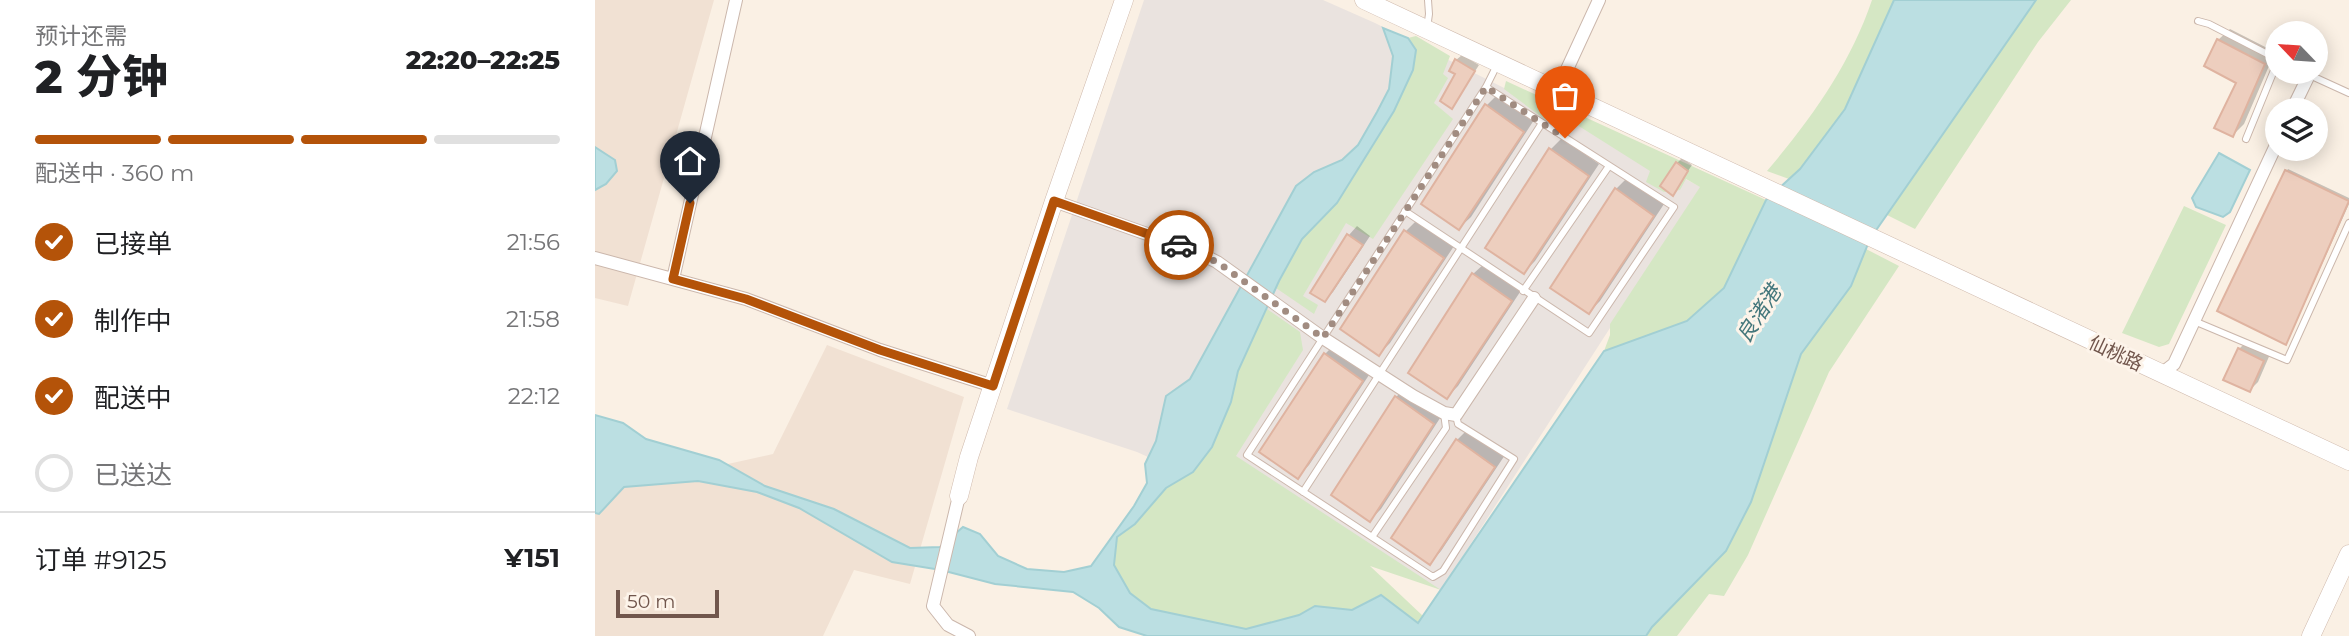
<!DOCTYPE html>
<html lang="zh">
<head>
<meta charset="utf-8">
<style>
  body { margin:0; font-family:Montserrat,"Noto Sans SC",sans-serif; background:#f2f2f2; color:#202124; height:100vh; display:flex; flex-direction:column; font-size:26px; white-space:nowrap }
  * { box-sizing:border-box; margin:0 }
  p { font-size:23px; color:#757577 }
  .icon { flex:none; width:38px; height:38px; fill:none; stroke:currentColor; stroke-width:2; stroke-linecap:round; stroke-linejoin:round }
  .map { position:relative; flex:1; overflow:hidden }
  .sheet { display:flex; flex-direction:column; background:#fff; width:595px }
  .sheet>* { flex:none }
  .needle { width:46px; rotate:295deg }
  .controls { position:absolute; left:1670px; top:21px; display:grid; gap:14px }
  .controls a { display:grid; place-items:center; width:63px; height:63px; border-radius:50%; background:#fff; box-shadow:0 4px 18px #0003; font-size:35px }
  .scale { position:absolute; left:21px; bottom:18px; width:103px; box-sizing:border-box; padding-left:7px; border:4px solid #71564c; border-top:0; font-size:19px; line-height:24px; white-space:nowrap; color:#71564c; -webkit-text-stroke:5px #fdf4ea; paint-order:stroke }
  .pin { position:absolute; display:grid; place-items:center; width:60px; height:60px; color:#fff; margin:-72px -30px; border-radius:50% 50% 50% 0; rotate:-45deg; box-shadow:0 0 7px #0007 }
  .pin .icon { rotate:45deg }
  .courier { position:absolute; display:grid; place-items:center; width:70px; height:70px; margin:-35px; border:5px solid #b45309; border-radius:50%; background:#fff; color:#222; box-shadow:0 2px 9px #0007 }
  .summary em { font-style:normal; font-weight:800 }
  .summary div { display:flex; flex-direction:column-reverse }
  .summary { display:flex; align-items:center; justify-content:space-between; height:119px; padding:0 35px }
  h1 { font-size:46px; font-weight:800; line-height:52px }
  .bar { display:grid; grid-template-columns:repeat(4,1fr); gap:10px 7px; align-content:center; height:84px; padding:0 35px }
  .bar i { height:9px; border-radius:5px; background:#e0e0e0 }
  .bar .on { background:#b45309 }
  .bar p { grid-column:span 4 }
  .line { display:flex; align-items:center; gap:18px; padding:0 35px; border-top:2px solid #e0e0e0 }
  .line div { flex:1 }
  ol { padding:0 35px; list-style:none }
  li { display:flex; align-items:center; gap:21px; height:77px }
  li p { margin-inline-start:auto }
  li .icon { padding:7px; border-radius:50%; background:#b45309; color:#fff; stroke-width:4 }
  li:last-child { color:#757577 }
  li i { width:38px; height:38px; border:4px solid #e0e0e0; border-radius:50% }
  main { display:flex; flex:1; min-height:0 }
  .map>svg:first-child { display:block }
  .residential { fill:#f1e1d3 }
  .industrial { fill:#eae3df }
  .green { fill:#d5e7c4 }
  .water { fill:#bbdfe2; stroke:#a2cfd3; stroke-width:2 }
  .shadow { fill:#0003 }
  .building { fill:#edcebe; stroke:#dfb3a0; stroke-width:2 }
  .lines { fill:none; stroke-linecap:round; stroke-linejoin:round }
  .lane-casing { stroke:#cbb7ac; stroke-width:8 }
  .street-casing { stroke:#cbb7ac; stroke-width:14 }
  .secondary-casing { stroke:#cfb9ac; stroke-width:19 }
  .lane { stroke:#fff; stroke-width:6 }
  .street { stroke:#fff; stroke-width:12 }
  .secondary { stroke:#fff; stroke-width:18 }
  .done { stroke:#a18c81; stroke-width:7; stroke-dasharray:0 12.6 }
  .route { stroke:#b45309; stroke-width:9 }
  .labels { text-anchor:middle; stroke-width:6; stroke-linejoin:round; paint-order:stroke }
  .street-label { font-size:19px; fill:#71564c; stroke:#fdf4ea }
  .water-label { font-size:21px; font-style:italic; fill:#44777c; stroke:#fdf4ea }
</style>
</head>
<body>
<main>
<section class="sheet">
<div class="summary"><div><h1>2 分钟</h1><p>预计还需</p></div><em>22:20–22:25</em></div>
<div class="bar"><i class="on"></i><i class="on"></i><i class="on"></i><i></i><p>配送中 · 360 m</p></div>
<ol>
<li><svg class="icon" aria-label="check" viewBox="0 0 24 24"><path d="M5 12l5 5 9-10"/></svg>已接单<p>21:56</p></li>
<li><svg class="icon" aria-label="check" viewBox="0 0 24 24"><path d="M5 12l5 5 9-10"/></svg>制作中<p>21:58</p></li>
<li><svg class="icon" aria-label="check" viewBox="0 0 24 24"><path d="M5 12l5 5 9-10"/></svg>配送中<p>22:12</p></li>
<li><i></i>已送达</li>
</ol>
<div class="line" style="height:91px"><div>订单 #9125</div><b>¥151</b></div>
</section>
<div class="map">
<svg width="1754" height="636" viewBox="0 0 1754 636">
  <rect width="100%" height="100%" fill="#faf0e4"/>
  <path class="residential" d="M0 0H119L33 306 0 298Z
    M232 345 369 397 315 584 259 570 228 636H0V473L29 487 178 454Z"/>
  <path class="industrial" d="M549 0H728L780 23 1106 187 846 590 542 452 412 409Z"/>
  <path class="green" d="M1277 0H1299L1250 109 1205 169 1194 179 1172 171C1216 119 1255 65 1277 0Z
    M1441 0H1476L1443 42 1320 229 1292 215Z
    M821 36 855 56 848 74 853 78 839 103 858 119 778 239 751 223 708 296 723 305 719 314 681 288 707 239 742 203 799 111 821 50 813 38Z
    M911 81 1171 200 1129 288 1092 321 1009 351 1015 335V324L1105 187 1091 179 1085 190 1069 192 1051 182 1055 171 960 111 952 121 909 89Z
    M1589 206 1631 225 1574 344 1564 347 1527 333Z
    M1271 249 1304 266 1234 372 1153 555 1129 596 1114 594 1082 636H1051L1057 627 1131 551 1156 502 1206 354 1256 286Z
    M672 309 705 332 708 350 641 456 846 590 775 566 828 616 823 624 785 595 756 610 720 606 704 615 652 629 556 609 535 593 519 565 522 537 540 524 571 488 598 472 636 402 642 371Z"/>
  <path class="water" d="M1299 0H1441L1275 239 1256 286 1206 354 1156 502 1131 551 1057 627 1051 636H552L524 627 504 608 478 592 400 584 346 570 297 562 204 508 162 492 103 481 29 487 4 514 0 513V415L28 423 51 439 124 460 170 486 239 509 315 548 345 547 368 527 385 534 403 556 432 569 469 572 496 566 539 506 552 483 550 464 561 441 571 396 595 379 701 186 719 172 747 160 763 145 782 112 794 89 798 56 788 28 813 38 821 50 818 70 799 111 742 203 707 239 684 281 643 371 636 402 617 447 598 472 571 488 540 524 522 537 519 565 535 593 556 609 651 629 704 615 720 606 757 610 786 595 823 623 1009 351 1092 321 1129 288 1171 200 1205 169 1250 109Z
    M0 147 20 160 22 171 11 184 0 190Z
    M1624 153 1655 170 1635 212 1628 217 1601 207 1597 198Z"/>
  <path class="shadow" d="M1635 29 1680 52 1649 124 1638 135 1643 83 1623 40Z
    M867 55 884 65 857 107 862 73 861 60Z
    M903 94 939 120 876 217 864 228 891 106Z
    M967 138 1004 164 940 261 929 272 956 149Z
    M1087 158 1097 165 1078 193 1082 163Z
    M1693 169 1754 198V204L1693 340 1691 172Z
    M1032 178 1069 204 1005 301 994 312 1021 189Z
    M822 220 859 246 795 343 784 354 748 329 811 231Z
    M762 226 775 236 738 292 730 300 717 292 754 235Z
    M890 263 927 289 863 386 852 397 878 274Z
    M1653 340 1676 352 1663 382 1655 390 1630 379 1644 349Z
    M741 343 778 369 714 465 703 476 730 354Z
    M813 386 849 412 786 509 775 520 801 397Z
    M873 429 910 455 846 551 835 563 862 440Z"/>
  <path class="building" d="M1622 39 1670 64 1638 137 1619 128 1641 83 1609 66Z
    M860 59 880 71 857 109 845 101 860 74 854 71Z
    M890 104 929 132 864 230 826 204Z
    M954 148 994 176 929 274 890 248Z
    M1081 162 1093 171 1078 196 1065 186Z
    M1690 170 1754 201 1691 345 1622 311Z
    M1020 188 1059 216 994 314 955 288Z
    M809 230 849 258 784 356 745 329Z
    M752 234 768 245 730 302 715 293Z
    M877 273 917 301 852 399 813 373Z
    M1643 348 1669 361 1655 392 1628 380Z
    M729 353 768 381 703 479 664 452Z
    M800 396 839 424 775 522 736 495Z
    M861 439 900 467 835 565 796 538Z"/>
  <g class="lines">
    <g class="lane-casing">
      <path id="lane" d="M1603 21 1614 24 1682 59
        M832 28 834 14 833 0
        M1708 72 1754 93
        M1651 139 1682 63
        M810 211 994 333 1079 207 891 87
        M928 291 1014 166
        M1599 321 1692 360 1754 223
        M861 415 863 424 919 459 848 571 838 577 652 455 891 87 902 65
        M708 492 947 123
        M777 537 851 428 849 413"/>
    </g>
    <g class="street-casing">
      <path id="street" d="M962 91 1004 0
        M1697 110 1714 75
        M459 201 600 251 622 262 728 338 818 396 849 413 861 415 939 298
        M0 258 151 299 285 350 398 386
        M78 279 141 0
        M1566 374 1579 364 1682 143
        M364 496 338 606 353 625 374 636"/>
    </g>
    <g class="secondary-casing">
      <path id="secondary" d="M769 0 1754 461
        M364 496 374 457 459 201 529 0
        M1716 636 1754 554"/>
    </g>
    <use href="#lane" class="lane"/>
    <use href="#street" class="street"/>
    <use href="#secondary" class="secondary"/>
  </g>
  <g class="lines">
    <path class="done" d="M584 245 622 262 728 338 891 87 970 138"/>
    <path class="route" d="M95 203 78 279 151 299 285 350 398 386 459 201 584 245"/>
  </g>
  <g class="labels">
    <g class="street-label">
      <text transform="translate(1521 353) rotate(25)" y="7">仙桃路</text>
    </g>
    <g class="water-label">
      <text transform="translate(1164 314) rotate(-57)" y="7">良渚港</text>
    </g>
  </g>
</svg>
<div class="controls">
<a><svg class="needle" viewBox="-14 -14 28 28"><path d="M0-13l5 13h-10z" fill="#e53935"/><path d="M0 13l5-13h-10z" fill="#757577"/></svg></a>
<a><svg class="icon" aria-label="layers" viewBox="0 0 24 24"><path d="M12 4l9 5-9 5-9-5zM3 14l9 5 9-5"/></svg></a>
</div>
<div class="scale">50 m</div>
<div class="pin" style="left:970px;top:138px;background:#ea580c"><svg class="icon" aria-label="bag" viewBox="0 0 24 24"><path d="M5 8h14l-1 12H6zM9 8a3 3 0 0 1 6 0"/></svg></div>
<div class="pin" style="left:95px;top:203px;background:#1f2937"><svg class="icon" aria-label="home" viewBox="0 0 24 24"><path d="M3 11l9-7 9 7M6 9v11h12V9"/></svg></div>
<div class="courier" style="left:584px;top:245px"><svg class="icon" aria-label="car" viewBox="0 0 24 24"><path d="M5 17H2v-5l4-1 3-4h7l3 4 3 1v5h-3M9 17h6M6 11h13"/><circle cx="7" cy="17" r="2"/><circle cx="17" cy="17" r="2"/></svg></div>
</div>
</main>
</body>
</html>
